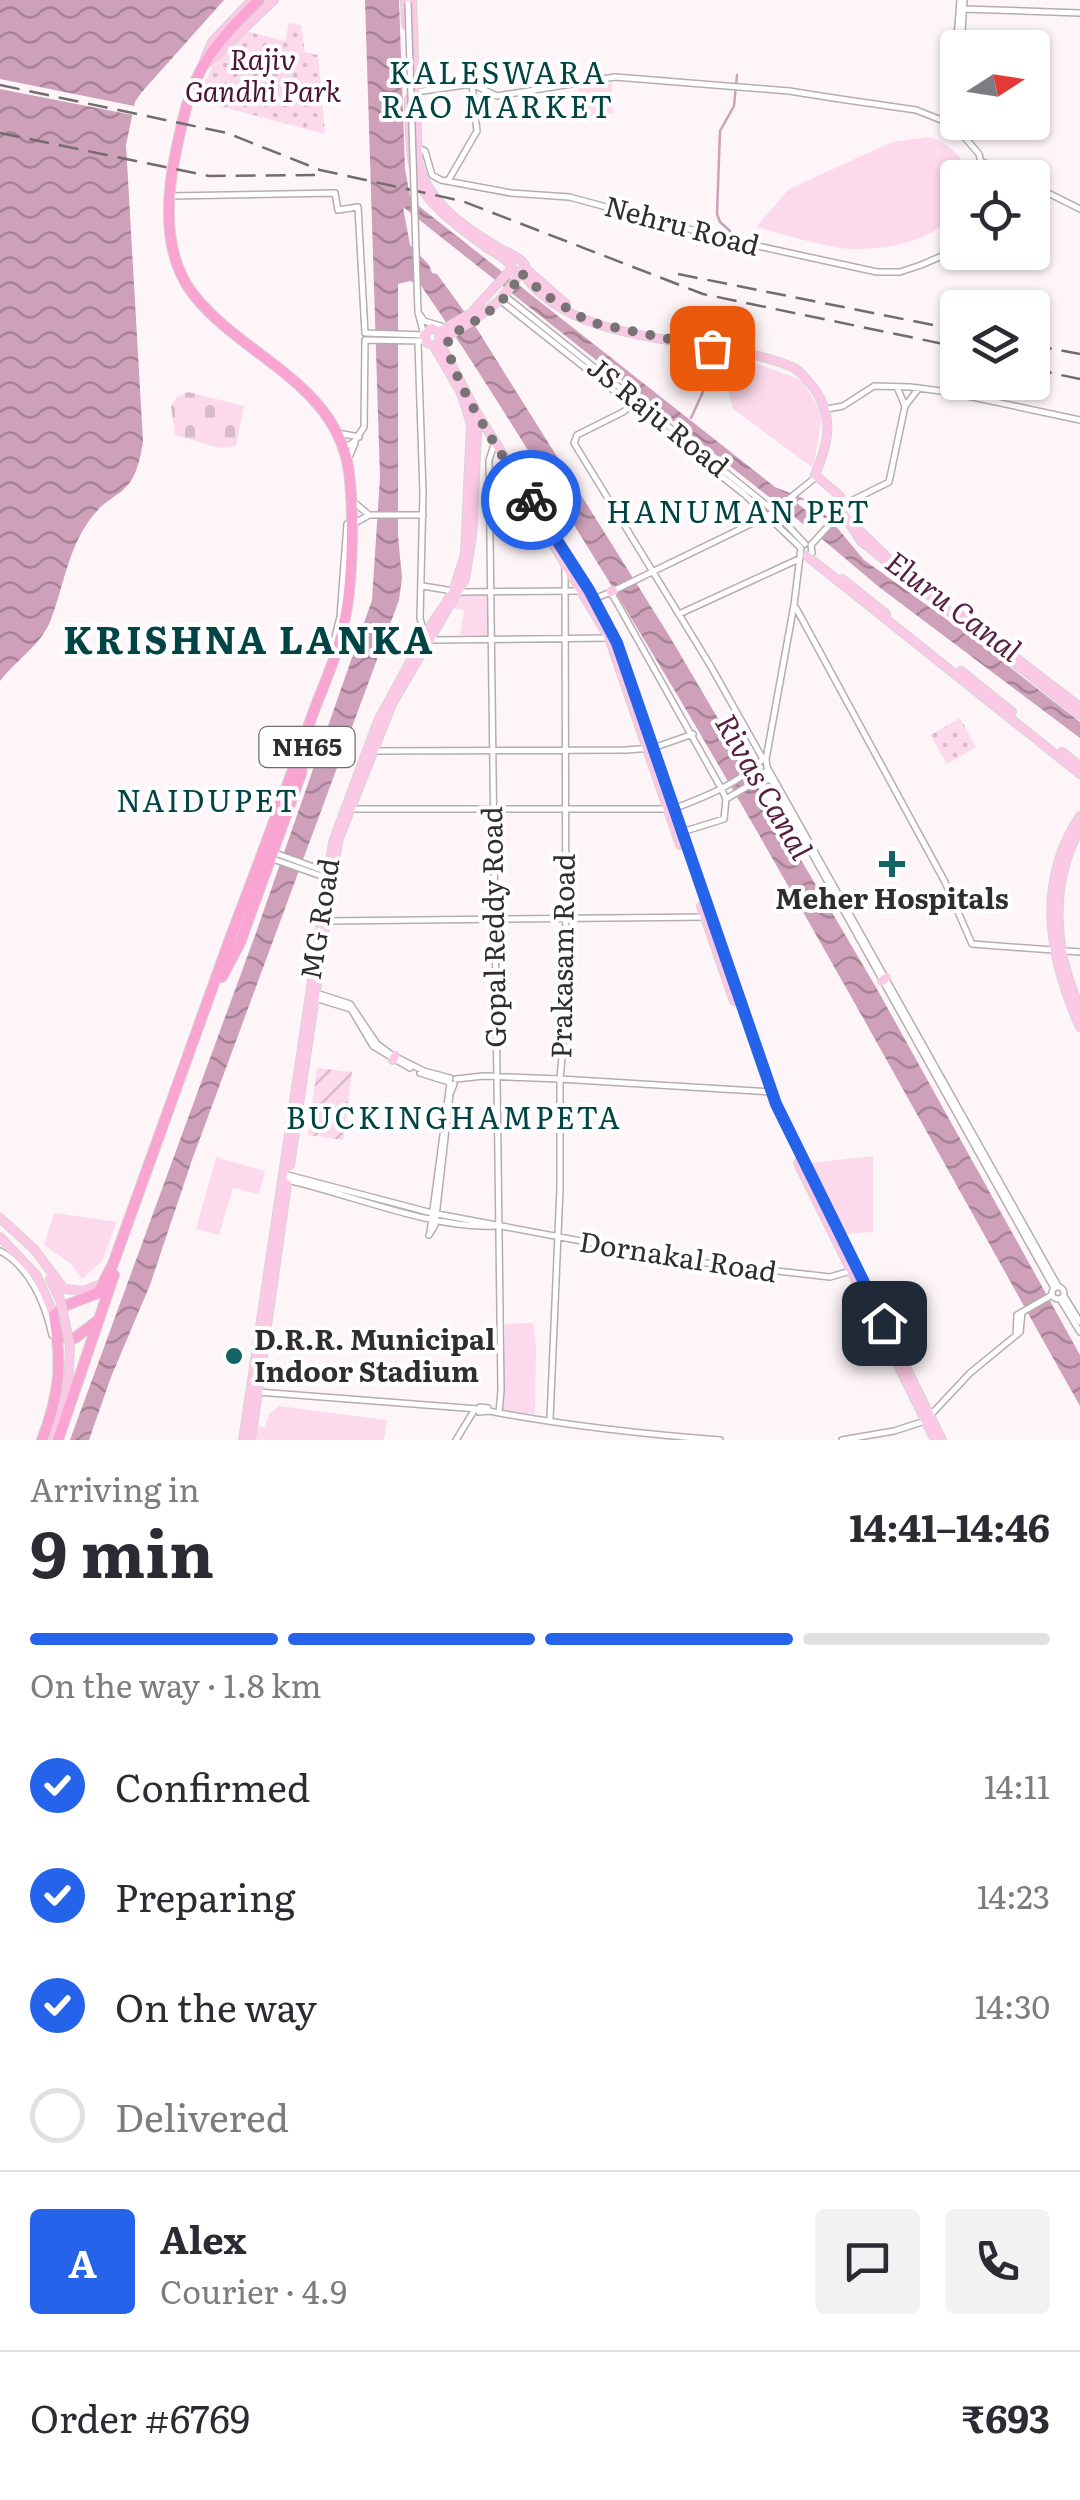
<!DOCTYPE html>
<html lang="en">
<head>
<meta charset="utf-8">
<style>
  body { margin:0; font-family:Literata,serif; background:#f2f2f3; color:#2b2b33; height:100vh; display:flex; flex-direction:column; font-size:38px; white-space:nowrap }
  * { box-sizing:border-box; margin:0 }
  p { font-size:32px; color:#7c7c81 }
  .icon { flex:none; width:55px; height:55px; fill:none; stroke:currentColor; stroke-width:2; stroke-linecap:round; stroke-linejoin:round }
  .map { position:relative; height:1440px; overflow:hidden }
  .drawer { display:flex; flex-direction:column; background:#fff; flex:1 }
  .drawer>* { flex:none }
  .needle { width:65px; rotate:78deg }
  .buttons { position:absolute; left:940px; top:30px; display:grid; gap:20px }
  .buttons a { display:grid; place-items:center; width:110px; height:110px; border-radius:10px; background:#fff; box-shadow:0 2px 8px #0004; font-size:50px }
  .pin { position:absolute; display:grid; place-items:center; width:85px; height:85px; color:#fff; margin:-42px; border-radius:20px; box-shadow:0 5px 15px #0006 }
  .courier { position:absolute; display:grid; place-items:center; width:100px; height:100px; margin:-50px; border:8px solid #2563eb; border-radius:50%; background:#fff; color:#222; box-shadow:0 2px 12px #0007 }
  .summary em { font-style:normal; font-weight:700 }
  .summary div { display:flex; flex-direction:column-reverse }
  .summary { display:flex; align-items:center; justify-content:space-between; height:170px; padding:0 30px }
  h1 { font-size:65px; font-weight:700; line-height:75px }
  .bar { display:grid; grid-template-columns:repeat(4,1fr); gap:15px 10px; align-content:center; height:120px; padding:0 30px }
  .bar i { height:12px; border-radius:8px; background:#e1e1e2 }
  .bar .active { background:#2563eb }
  .bar p { grid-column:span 4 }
  .line { display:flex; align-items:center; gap:25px; padding:0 30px; border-top:2px solid #e1e1e2 }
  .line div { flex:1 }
  .round { display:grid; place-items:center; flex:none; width:105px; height:105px; border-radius:10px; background:#f2f2f3 }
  ol { padding:0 30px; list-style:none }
  li { display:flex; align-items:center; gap:30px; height:110px }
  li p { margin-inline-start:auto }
  li .icon { padding:10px; border-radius:50%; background:#2563eb; color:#fff; stroke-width:4 }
  li:last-child { color:#7c7c81 }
  li i { width:55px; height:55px; border:5px solid #e1e1e2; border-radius:50% }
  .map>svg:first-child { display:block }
  .grass { fill:#fcdaec }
  .cemetery { fill:url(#cemetery-stones) }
  .park { fill:url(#park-dots) }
  .garden { fill:url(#garden-furrows) }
  .water { fill:url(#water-waves) }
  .pier { fill:#fef5f9 }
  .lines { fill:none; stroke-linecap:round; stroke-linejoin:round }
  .stream { stroke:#cea0b9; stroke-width:2.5 }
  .minor-casing { stroke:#b5adb1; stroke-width:8 }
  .major-casing { stroke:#d6d5d5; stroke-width:10 }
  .highway-casing { stroke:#d6d5d5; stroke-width:12 }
  .minor { stroke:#fff; stroke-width:5 }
  .major { stroke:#fbc8e5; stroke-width:8 }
  .highway { stroke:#f9a4d3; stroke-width:10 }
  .rail { stroke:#716c6e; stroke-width:2.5; stroke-dasharray:20 10; stroke-linecap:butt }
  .minor-bridge-casing { stroke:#b5adb1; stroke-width:8; stroke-linecap:butt }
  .major-bridge-casing { stroke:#d6d5d5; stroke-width:10; stroke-linecap:butt }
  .minor-bridge { stroke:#fff; stroke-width:5 }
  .major-bridge { stroke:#fbc8e5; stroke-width:8 }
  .done { stroke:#797376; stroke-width:10; stroke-dasharray:0 18 }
  .route { stroke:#2563eb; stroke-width:12 }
  .poi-dot { fill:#156465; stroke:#fff; stroke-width:4 }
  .labels { text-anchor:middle; stroke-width:8; stroke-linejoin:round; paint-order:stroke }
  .shield { fill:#fff; stroke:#6f6c6d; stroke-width:2.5 }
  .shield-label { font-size:25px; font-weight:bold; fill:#312d2f }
  .park-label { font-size:28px; font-style:italic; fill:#4b1436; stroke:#fff }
  .street-label { font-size:28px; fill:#312d2f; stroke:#fff }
  .poi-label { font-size:28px; font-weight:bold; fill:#312d2f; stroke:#fff }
  .neighbourhood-label { font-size:30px; letter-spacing:2.5px; fill:#004445; stroke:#fff }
  .water-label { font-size:30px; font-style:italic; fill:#571f42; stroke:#fff }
  .district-label { font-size:38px; font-weight:bold; letter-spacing:2.5px; fill:#004445; stroke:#fff }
</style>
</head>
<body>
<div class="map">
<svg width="1080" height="1440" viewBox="0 0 1080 1440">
  <defs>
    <pattern id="cemetery-stones" width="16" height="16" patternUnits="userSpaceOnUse" patternTransform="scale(2.5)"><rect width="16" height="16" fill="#fcdaec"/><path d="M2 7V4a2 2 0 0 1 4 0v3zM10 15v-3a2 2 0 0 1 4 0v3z" fill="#d8bbcb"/></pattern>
    <pattern id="park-dots" width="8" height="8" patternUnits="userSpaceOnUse" patternTransform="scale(2.5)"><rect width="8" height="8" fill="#fcdaec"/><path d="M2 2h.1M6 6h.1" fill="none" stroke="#d8bbcb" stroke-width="1.8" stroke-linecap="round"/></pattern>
    <pattern id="garden-furrows" width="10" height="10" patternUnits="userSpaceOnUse" patternTransform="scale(2.5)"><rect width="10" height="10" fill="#fcdaec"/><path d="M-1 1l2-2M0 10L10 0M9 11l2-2" fill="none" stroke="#d8bbcb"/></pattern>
    <pattern id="water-waves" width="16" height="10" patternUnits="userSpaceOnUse" patternTransform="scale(2.5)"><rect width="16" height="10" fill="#cea0b9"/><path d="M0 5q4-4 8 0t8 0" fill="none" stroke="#a88397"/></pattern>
  </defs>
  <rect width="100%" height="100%" fill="#fef5f9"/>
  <path class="grass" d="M928 137C947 141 965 158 969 177L958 178C958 187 960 200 955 209 938 244 876 252 841 248 813 244 784 234 756 227L789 189 892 142Z
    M723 352 797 378 804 384 823 414 813 468 733 409 720 362Z
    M460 595H490L489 636 460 635 464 610 451 608Z
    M873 1156V1232L843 1234 810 1163Z
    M216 1157 265 1171 259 1194 233 1188 219 1235 196 1229Z
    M54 1213 117 1222 102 1261 82 1279 71 1264 44 1245Z
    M533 1323 536 1345 535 1414 503 1412 505 1324Z
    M279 1406 387 1420 384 1440H256L258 1426 265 1427 269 1414Z"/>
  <path class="cemetery" d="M188 392 244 406 236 446 220 448 175 435 171 406 177 397Z"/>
  <path class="park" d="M289 23 301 25 305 52 318 55 325 134 196 100 212 67 245 31 285 41Z
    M612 83 613 113 581 117 578 87Z
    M960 718 976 747 947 764 930 735Z"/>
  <path class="garden" d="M317 1068 352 1072 343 1140 308 1135Z"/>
  <path class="water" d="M0 0H224L141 93 135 102 126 145 143 441C134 506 111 484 85 527 67 555 62 592 50 622 39 647 16 660 0 681Z
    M365 0H399L405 169 410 196 420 207 775 487 805 499 830 519 864 560 974 639 1080 722V738L879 587 822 539 833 525 804 500H799L797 503 815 518 807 527 403 207 410 245 429 265 432 273 437 274 477 329 670 637 877 989 1080 1355V1406C913 1109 751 809 571 520 522 440 473 361 420 284L410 281 398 284V536L402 578 399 600 192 1160 150 1285 111 1377 89 1440H70L257 930 372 600 380 478Z"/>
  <path class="pier" d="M0 79 139 107 138 116 0 89Z"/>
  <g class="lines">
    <path class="stream" d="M730 236V231L720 222 717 214 720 131 734 106 737 75
      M691 418 718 359"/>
    <g class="minor-casing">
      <path id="minor" d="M964 9 1080 13
        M961 48 964 0
        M416 92 472 84 497 96 615 77 789 91 840 99 916 110 954 125 979 154 984 178
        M954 125 957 104 953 90 960 0
        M418 148 425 151 432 175 441 180 511 193 569 197 730 240 877 272H900L921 265 942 256 958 242
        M983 162 1016 178
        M448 181 477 131 472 84
        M1032 185 1080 209
        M170 196 335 193 338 210 358 207 365 333 424 335 418 312
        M505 296 774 511 805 544
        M501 301 744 494 801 548 794 605 766 759 767 767 1058 1286
        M420 315 424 321 444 327
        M418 343 423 493 420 618 424 634
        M897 387 905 406
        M637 401 623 412 577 435 574 443 710 665 763 759
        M827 409 843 406 874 386 910 387 949 392 1080 420
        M343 434 359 437
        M495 442 489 460 501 1390 499 1413
        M344 448 354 442 364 427 365 340 422 341
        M350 455 355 443
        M356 504 369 515
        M843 505 889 482 905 406 919 388
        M355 523 369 515H423
        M806 556 812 553 811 545 842 511
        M423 586 459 592 580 591
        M613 591 769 515 816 477
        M594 599 611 592 721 788 726 799 724 819 682 832
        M796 608 945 882 972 944 1080 952
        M679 614 799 559
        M431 636 435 640 607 638
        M333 645 340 617 347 524
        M373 751 626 750 653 748 693 734
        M766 771 1054 1288
        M726 799 755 782 768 780
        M350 809H667
        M673 809C705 797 740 783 763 759
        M275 853 330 873
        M270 858 330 879
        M327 921 708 917
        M316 993 350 1004 377 1044 392 1055 424 1071 450 1078
        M315 998 351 1009 373 1046 410 1068
        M420 1073 449 1082
        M456 1079 483 1076 560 1079 771 1092
        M284 1174 432 1213 688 1261 830 1277 854 1270
        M283 1179C348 1193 430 1229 495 1226
        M430 1232 450 1083
        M429 1235 435 1225 450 1094 454 1084
        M0 1251C29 1266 45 1303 52 1335
        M1052 1293a6 6 0 1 1 12 0a6 6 0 1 1-12 0Z
        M1064 1296 1080 1322
        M1060 1299 1080 1332
        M1016 1335 1017 1315 1052 1295
        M258 1392 478 1409
        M480 1407 488 1408 489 1411 479 1412Z
        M489 1411C567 1426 642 1434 720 1440
        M550 1419 560 1188V1079L566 1014 565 566
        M456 1440 475 1409
        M842 1440 894 1431 925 1421 970 1373 1020 1332 1022 1312"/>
    </g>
    <g class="major-casing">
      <path id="major" d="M405 0 406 25
        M412 0 418 162C429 204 464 227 499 248 509 254 519 256 525 265 497 313 480 313 437 344
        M204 61 212 42 252 0
        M208 63 274 0
        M409 99C410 186 413 193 483 245 493 253 508 258 513 269
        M525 268 566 304
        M522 272C574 351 714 333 792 367 800 370 804 377 809 382 835 412 830 440 815 475L840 496 843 514 861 541 1080 715
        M439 332V341L478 415 589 590 615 637 776 1104 942 1440
        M853 524 893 563
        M544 529 609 638 680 845
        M807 556 1080 774
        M842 579 886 614
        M611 592 613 591
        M960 615 1080 707
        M961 671 1012 712
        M1062 752 1080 766
        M1080 816C1035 884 1049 957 1080 1027
        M1080 829C1049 884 1054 952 1080 1008
        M701 906 734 1001
        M882 981 886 978
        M393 1060 395 1056
        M798 1163 935 1440
        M290 1165 338 841 392 704 465 579 472 536 478 415
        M0 1218 34 1249 64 1289 84 1291 102 1284
        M0 1237 37 1276 54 1315
        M50 1279 61 1302
        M53 1440 68 1388 70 1347
        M243 1440 333 842 378 721 424 636 453 592 465 554 471 424 461 393 438 353 433 345 427 343 424 335 432 328 439 332 471 313 512 268
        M251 1440 287 1184"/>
    </g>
    <g class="highway-casing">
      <path id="highway" d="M222 977 240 943 301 774 304 754
        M60 1337 75 1338 97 1321
        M42 1440C60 1393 62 1364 54 1315L67 1305 98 1293 113 1264C153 1155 191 1045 231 936 259 863 286 790 312 716 323 686 338 655 344 623 353 583 354 513 349 472 337 383 242 357 193 294 163 255 166 201 175 156 191 76 201 57 259 0
        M58 1440 114 1275"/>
    </g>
    <use href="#minor" class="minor"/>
    <use href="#major" class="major"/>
    <use href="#highway" class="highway"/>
    <path class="rail" d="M0 85 227 133 320 170 462 201 703 294 958 347
      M0 133 209 176 315 175
      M678 274 958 330
      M1032 345 1080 354
      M1032 369 1080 379"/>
    <g class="minor-bridge-casing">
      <path id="minor-bridge" d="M408 3 418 312"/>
    </g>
    <g class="major-bridge-casing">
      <path id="major-bridge" d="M61 1302 70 1347"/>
    </g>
    <use href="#minor-bridge" class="minor-bridge"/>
    <use href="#major-bridge" class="major-bridge"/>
  </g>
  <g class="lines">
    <path class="done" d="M531 500C512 469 439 367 449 336 476 321 510 303 520 272L544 294 589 322 712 348"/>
    <path class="route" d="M531 500 589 590 617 643 776 1104 884 1323"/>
  </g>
  <g class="poi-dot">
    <path d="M887 849h10v10h10v10h-10v10h-10v-10h-10v-10h10z"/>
    <circle cx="234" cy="1356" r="10"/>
  </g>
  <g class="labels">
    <rect class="shield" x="259.5" y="727" width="95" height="40" rx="8"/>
    <g class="shield-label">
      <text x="307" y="756">NH65</text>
    </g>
    <g class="park-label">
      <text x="263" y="70">Rajiv<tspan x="263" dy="32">Gandhi Park</tspan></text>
    </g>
    <g class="street-label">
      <text transform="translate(682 226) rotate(15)" y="10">Nehru Road</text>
      <text transform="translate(658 417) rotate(39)" y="10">JS Raju Road</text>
      <text transform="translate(320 919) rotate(-81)" y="10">MG Road</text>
      <text transform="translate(494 927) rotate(-91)" y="10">Gopal Reddy Road</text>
      <text transform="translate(563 956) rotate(-89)" y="10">Prakasam Road</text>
      <text transform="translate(678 1257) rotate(9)" y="10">Dornakal Road</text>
    </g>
    <g class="poi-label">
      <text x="892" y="909">Meher Hospitals</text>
      <text x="254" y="1350" text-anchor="start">D.R.R. Municipal<tspan x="254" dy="32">Indoor Stadium</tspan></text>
    </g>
    <g class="neighbourhood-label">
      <text x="498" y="84">KALESWARA<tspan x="498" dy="34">RAO MARKET</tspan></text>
      <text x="739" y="523">HANUMAN PET</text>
      <text x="208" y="812">NAIDUPET</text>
      <text x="454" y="1129">BUCKINGHAMPETA</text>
    </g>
    <g class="water-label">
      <text transform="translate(953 607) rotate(37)" y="10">Eluru Canal</text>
      <text transform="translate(763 787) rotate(60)" y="10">Rivas Canal</text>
    </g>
    <g class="district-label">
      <text x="249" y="654">KRISHNA LANKA</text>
    </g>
  </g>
</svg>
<div class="buttons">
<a><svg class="needle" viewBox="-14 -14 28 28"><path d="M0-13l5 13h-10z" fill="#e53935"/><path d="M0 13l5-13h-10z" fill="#7c7c81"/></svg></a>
<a><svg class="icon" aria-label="locate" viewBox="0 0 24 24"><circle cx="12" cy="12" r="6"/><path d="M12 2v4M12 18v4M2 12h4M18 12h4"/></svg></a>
<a><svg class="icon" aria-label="layers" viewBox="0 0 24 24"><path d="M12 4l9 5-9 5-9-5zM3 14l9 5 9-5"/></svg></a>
</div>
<div class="pin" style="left:712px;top:348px;background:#ea580c"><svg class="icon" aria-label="bag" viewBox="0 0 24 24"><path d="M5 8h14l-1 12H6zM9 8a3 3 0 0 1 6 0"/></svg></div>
<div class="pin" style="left:884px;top:1323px;background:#1f2937"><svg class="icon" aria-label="home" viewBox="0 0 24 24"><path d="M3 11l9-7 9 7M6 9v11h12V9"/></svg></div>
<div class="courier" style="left:531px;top:500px"><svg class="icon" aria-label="bike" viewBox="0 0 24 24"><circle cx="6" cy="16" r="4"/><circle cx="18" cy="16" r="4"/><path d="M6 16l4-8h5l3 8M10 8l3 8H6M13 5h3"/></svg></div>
</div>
<section class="drawer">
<div class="summary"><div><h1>9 min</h1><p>Arriving in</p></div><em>14:41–14:46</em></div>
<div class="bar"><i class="active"></i><i class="active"></i><i class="active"></i><i></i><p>On the way · 1.8 km</p></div>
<ol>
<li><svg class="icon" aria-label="check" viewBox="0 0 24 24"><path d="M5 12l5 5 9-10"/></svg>Confirmed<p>14:11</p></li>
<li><svg class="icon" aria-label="check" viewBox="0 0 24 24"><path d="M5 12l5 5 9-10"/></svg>Preparing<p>14:23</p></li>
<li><svg class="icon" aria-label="check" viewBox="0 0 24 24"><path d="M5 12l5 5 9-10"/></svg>On the way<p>14:30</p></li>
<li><i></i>Delivered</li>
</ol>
<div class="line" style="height:180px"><b class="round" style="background:#2563eb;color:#fff">A</b><div><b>Alex</b><p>Courier · 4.9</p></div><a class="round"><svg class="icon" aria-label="chat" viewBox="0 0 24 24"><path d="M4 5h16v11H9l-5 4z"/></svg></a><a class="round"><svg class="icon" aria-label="phone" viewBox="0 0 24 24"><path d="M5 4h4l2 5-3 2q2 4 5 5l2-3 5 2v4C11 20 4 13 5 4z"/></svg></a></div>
<div class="line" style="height:130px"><div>Order #6769</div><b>₹693</b></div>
</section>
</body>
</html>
